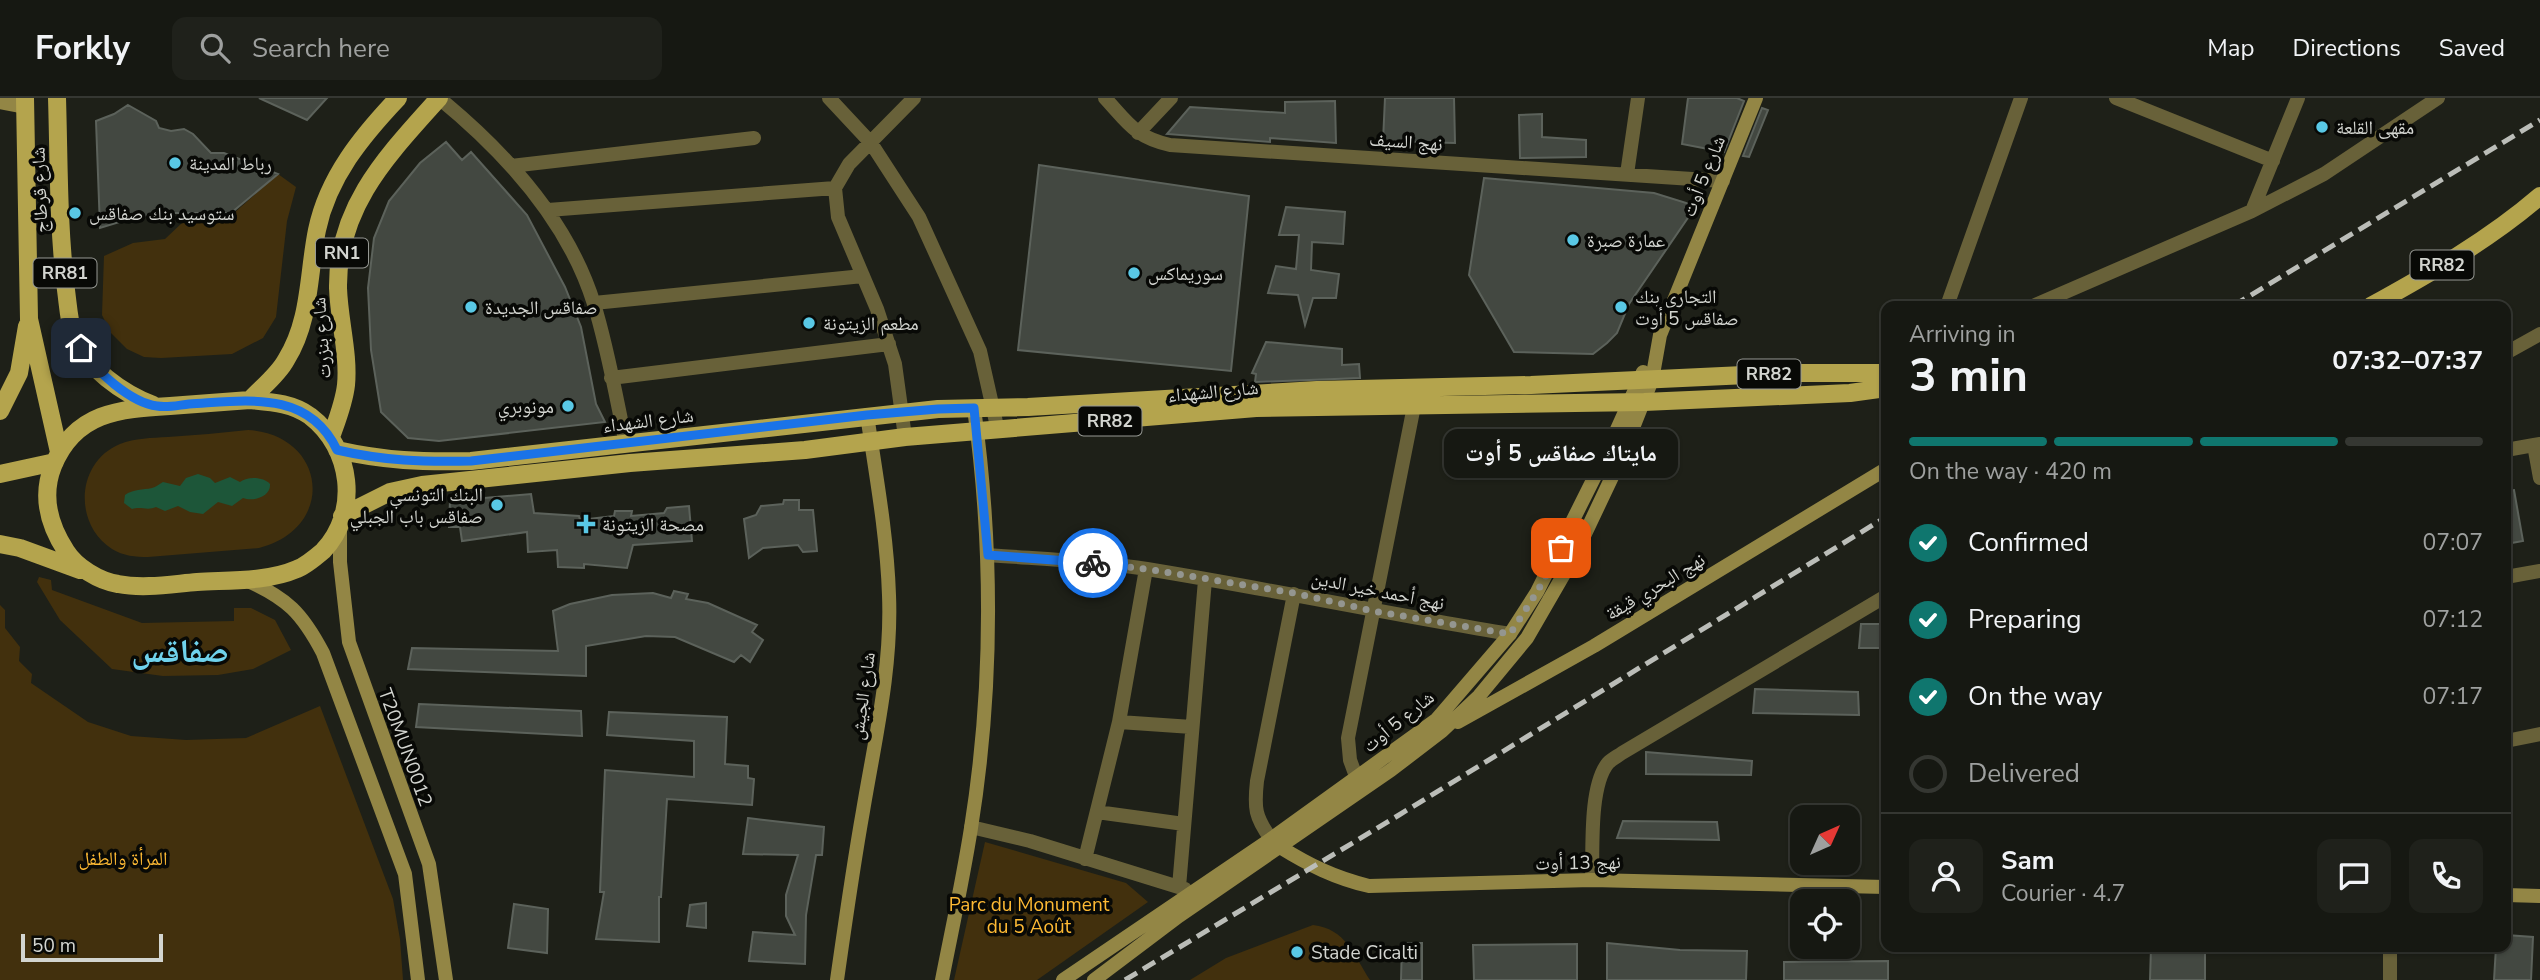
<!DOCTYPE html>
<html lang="en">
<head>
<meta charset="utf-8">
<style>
  body { margin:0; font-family:"Nunito Sans","Noto Naskh Arabic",sans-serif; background:#1f211b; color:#f1f3f6; height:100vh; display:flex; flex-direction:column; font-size:26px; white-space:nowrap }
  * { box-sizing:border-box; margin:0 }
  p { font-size:23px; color:#9ea09f }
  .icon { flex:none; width:38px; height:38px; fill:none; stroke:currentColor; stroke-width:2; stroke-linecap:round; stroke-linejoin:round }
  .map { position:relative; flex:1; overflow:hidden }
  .details { position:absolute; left:1881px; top:203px; width:630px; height:651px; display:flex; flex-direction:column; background:#161812; border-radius:14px; box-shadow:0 2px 5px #0004,0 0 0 2px #353732 }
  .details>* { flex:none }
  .needle { width:46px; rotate:45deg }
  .controls { position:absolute; left:1790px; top:707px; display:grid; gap:14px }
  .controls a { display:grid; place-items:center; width:70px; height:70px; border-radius:14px; background:#161812; box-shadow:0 2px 5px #0004,0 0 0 2px #353732; font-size:35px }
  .scale { position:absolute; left:21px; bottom:18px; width:142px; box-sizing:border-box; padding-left:7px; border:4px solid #d3d5d0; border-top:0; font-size:19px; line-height:24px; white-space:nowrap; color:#d3d5d0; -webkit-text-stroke:5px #080906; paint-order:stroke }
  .pin { position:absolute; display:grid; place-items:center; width:60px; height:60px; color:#fff; margin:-30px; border-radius:14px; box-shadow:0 4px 10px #0006 }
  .courier { position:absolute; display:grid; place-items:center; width:70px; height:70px; margin:-35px; border:5px solid #1a73e8; border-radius:50%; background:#fff; color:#222; box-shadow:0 2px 9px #0007 }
  .bubble { position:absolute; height:49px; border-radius:14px; background:#161812; box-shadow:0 2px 5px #0004,0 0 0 2px #353732; font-size:23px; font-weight:700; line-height:49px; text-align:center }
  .head em { font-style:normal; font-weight:700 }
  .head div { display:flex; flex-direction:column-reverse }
  .head { display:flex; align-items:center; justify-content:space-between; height:119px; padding:0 28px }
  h1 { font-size:46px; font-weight:700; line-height:52px }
  .bar { display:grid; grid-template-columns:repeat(4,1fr); gap:10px 7px; align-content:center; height:84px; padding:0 28px }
  .bar i { height:9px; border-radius:5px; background:#353732 }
  .bar .active { background:#0f766e }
  .bar p { grid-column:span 4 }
  .line { display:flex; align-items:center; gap:18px; padding:0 28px; border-top:2px solid #353732 }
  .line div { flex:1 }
  .round { display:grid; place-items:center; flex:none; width:74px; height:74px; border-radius:14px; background:#1f211b }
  ol { padding:0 28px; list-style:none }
  li { display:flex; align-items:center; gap:21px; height:77px }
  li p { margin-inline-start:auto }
  li .icon { padding:7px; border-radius:50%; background:#0f766e; color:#fff; stroke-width:4 }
  li:last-child { color:#9ea09f }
  li i { width:38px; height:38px; border:4px solid #353732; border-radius:50% }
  header { display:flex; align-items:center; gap:42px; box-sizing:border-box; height:98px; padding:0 35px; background:#161812; border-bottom:2px solid #353732 }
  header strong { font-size:33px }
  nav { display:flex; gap:38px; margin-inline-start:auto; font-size:24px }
  .search { width:490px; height:63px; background:#1f211b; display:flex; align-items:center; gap:18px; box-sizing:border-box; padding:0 24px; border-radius:14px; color:#9ea09f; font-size:26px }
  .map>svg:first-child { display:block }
  .green { fill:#42300d }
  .water { fill:#1d5639 }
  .building { fill:#434841; stroke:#5c625b; stroke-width:2 }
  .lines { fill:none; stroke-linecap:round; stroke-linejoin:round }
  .street { stroke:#686139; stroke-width:14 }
  .secondary { stroke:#938645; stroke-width:14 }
  .primary { stroke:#b4a44d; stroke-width:18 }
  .rail { stroke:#bbbdb8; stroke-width:5; stroke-dasharray:14 7; stroke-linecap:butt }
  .done { stroke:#949690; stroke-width:7; stroke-dasharray:0 12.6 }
  .route { stroke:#1a73e8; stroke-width:9 }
  .poi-dot { fill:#59c8e5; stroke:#080906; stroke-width:2.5 }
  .labels { text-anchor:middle; stroke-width:7; stroke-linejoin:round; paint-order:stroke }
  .shield { fill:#080906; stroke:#969893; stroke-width:2 }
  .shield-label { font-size:18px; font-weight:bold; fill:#d3d5d0 }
  .poi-label { font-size:19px; fill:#d3d5d0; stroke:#080906; text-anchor:start }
  .street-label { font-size:19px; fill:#d3d5d0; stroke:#080906 }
  .park-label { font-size:19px; fill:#feba34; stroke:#080906 }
  .town-label { font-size:33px; font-weight:bold; fill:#6fd2ec; stroke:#080906 }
</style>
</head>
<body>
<header>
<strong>Forkly</strong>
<div class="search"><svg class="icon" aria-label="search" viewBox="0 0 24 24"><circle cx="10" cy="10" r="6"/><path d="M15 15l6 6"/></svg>Search here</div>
<nav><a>Map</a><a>Directions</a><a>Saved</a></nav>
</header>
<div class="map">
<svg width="2540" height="882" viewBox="0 0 2540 882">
  <rect width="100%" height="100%" fill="#1e2018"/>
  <path class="green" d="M278 76 296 89 287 123 276 219 263 240 232 256 161 260 144 259 127 251 111 235 102 217 104 158 133 145 165 141 183 124H224Z
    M248 332C327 337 337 430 259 450L148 459C136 459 123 458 112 451 73 426 76 364 120 346 135 340 152 340 168 339 195 337 222 335 248 332Z
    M39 479 51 482 52 492 142 525 234 523V510H251L275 522 291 552 253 571 218 577 163 578 112 571 60 522 37 484Z
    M0 507 5 512V530L20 549 19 563 32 576 31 585 88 624 131 638 186 642 246 640 320 608 393 801 400 841 403 882H0Z
    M985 744 1126 785 1148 804 1037 882H954Z
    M1313 827C1346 831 1353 856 1370 882H1190L1226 860Z"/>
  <path class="water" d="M198 376 210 380 215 385 230 379 240 384C248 378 264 379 270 386 271 399 253 404 243 400L232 408 218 404 203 416 190 414 178 408 165 413 156 409C147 413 141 408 132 411L124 405 125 397C133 391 143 392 152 390 156 389 159 386 163 384L180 388 186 380Z"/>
  <path class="building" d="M259 0H327L307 22Z
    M1385 0H1454L1455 45 1383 43Z
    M1688 0H1737L1744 3 1724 54 1682 46Z
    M1335 3 1336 45 1270 40V44L1167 36 1190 9 1285 15V4Z
    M128 7 156 23 159 30 171 33 184 31 193 36 211 55H224L278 76 231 115H174L139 118 100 130 96 23 114 16Z
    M1762 10 1768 12 1749 59 1743 58Z
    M1542 16V39L1586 42V59L1520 60 1519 17Z
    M446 44 462 62 471 54 527 117 565 189 581 229 596 306 605 324 439 343 408 340 381 314 371 252 368 190 374 140 389 103 420 65Z
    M1039 67 1249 98 1231 273 1018 252Z
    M1484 80 1654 95 1696 108 1629 206 1617 235 1607 245 1593 256 1514 254 1469 177Z
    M1286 109 1345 114 1343 146 1312 144 1311 172 1339 176 1336 200H1313L1305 227 1298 197 1268 195 1276 168 1296 171 1299 137H1279Z
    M1266 244 1342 251V267L1359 266 1360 280 1255 284 1256 276 1252 275Z
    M2514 392 2523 443 2506 446V393Z
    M531 396 534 415 579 418 580 422 614 418 615 413H632L631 418 664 415 667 410 689 408 692 443 633 447 627 470 584 466V470L558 469 557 452 528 454 527 434 462 443 460 429H449L450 403Z
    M784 402H799V412H813L817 453 803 454 798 447 763 450 749 460 744 421 756 417 761 408 783 406Z
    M674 493 688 496 686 501 708 505 757 527 752 534 763 542 750 564 741 557 734 564 675 539 646 538 586 548V578L408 571 412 550 558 553 553 513 570 506 612 497 653 495 671 500Z
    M1861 526H1886V550H1859Z
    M1755 591 1858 594 1859 617 1753 615Z
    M419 606 581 613 582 638 416 629Z
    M609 614 727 619 725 666 748 668V680L754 681 752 707 667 701 661 799H659V844L596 841 604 794H600L605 672 694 679V643L607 637Z
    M1646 654 1752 663 1751 677 1646 676Z
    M748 720 824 729 822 757H816L806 817 805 866 749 863 753 834 795 837 786 818V797L798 757 743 756Z
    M1623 723 1717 724 1719 742 1617 740Z
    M706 805V830L687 828 690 807Z
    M514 806 548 811 547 855 508 850Z
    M2506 837 2533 839 2531 882H2494L2496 849H2506Z
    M1402 845H1422V882H1401Z
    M1607 845 1680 852 1747 853 1746 882H1607Z
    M1577 846V882H1474L1473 847Z
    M2151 849 2205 850V882H2150Z
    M1888 863V882H1784V864Z"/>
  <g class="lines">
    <path class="street" d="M439 0C505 54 568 122 594 206 608 251 616 299 626 346
      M829 0 871 45 919 119 980 253 998 333
      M1105 0C1128 25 1135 39 1170 47L1723 83
      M2116 0 2273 63
      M1138 35 1171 0
      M511 68 754 40
      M1627 76 1638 0
      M548 112 835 90
      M2252 113 2298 0
      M594 205 863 178
      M1947 208 2021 0
      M2033 208 2252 113 2324 76 2438 0
      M2506 255 2540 236
      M611 280 889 246
      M905 339 895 266 877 211 838 119 835 90 849 66 914 0
      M2540 346 2534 347 2540 380
      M2506 352 2534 347
      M988 457C1041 461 1095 463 1147 471 1269 491 1389 516 1510 536
      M2506 479 2540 473
      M1119 624 1192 629
      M2506 643 2540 636
      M1357 681 1350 662 1348 640 1416 298
      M1097 714 1184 726
      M971 729 1030 743 1185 791
      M1271 741C1255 719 1254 710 1257 683L1294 496
      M1085 761 1119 624 1146 471
      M1592 782C1593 752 1589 688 1608 665 1612 661 1618 658 1622 655L1886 498
      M1179 789 1205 482
      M2390 882V849"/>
    <path class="secondary" d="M0 4 25 9
      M340 428V464L349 544 429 766 446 882
      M246 482C287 500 302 515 323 555L405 776 418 882
      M1458 624 1594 548 1886 371
      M1280 749C1309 767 1335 780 1369 788L1592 782 1886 789
      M2506 797 2540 798
      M837 882C845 826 853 769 863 713 875 641 892 570 889 497 887 437 876 377 867 317
      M942 882C952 831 963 781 971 730 993 592 993 449 974 310
      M1063 882 1271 741 1436 622 1510 536 1537 494 1605 358 1643 274
      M1094 882 1179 818 1391 672 1442 633 1479 598 1527 540 1575 457 1621 360 1652 282 1660 237 1756 0"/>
    <path class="primary" d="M25 0 29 221 59 354
      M57 0C59 64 58 128 66 192 68 207 69 225 74 239 88 271 122 295 153 307
      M2371 208C2429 176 2489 142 2540 98
      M250 302C271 304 292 305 310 318 352 350 360 414 323 453 316 459 305 468 297 471 267 484 229 482 197 484 172 486 144 491 118 486 99 483 76 469 66 453 49 427 41 398 53 368 75 314 119 311 170 308 197 306 223 304 250 302Z
      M250 302C261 290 278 277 286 262 311 222 308 176 317 132 328 79 362 38 398 0
      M0 313 19 275 27 228
      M331 339C337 322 344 305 346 287 349 256 339 222 338 190 337 108 388 57 439 0
      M337 352C386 363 421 364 471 363L938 311 1028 309 1317 292 1531 287 1788 275H1886
      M0 376 55 364
      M342 418 390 394 422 387 630 365 805 352 905 339 1256 310 1644 304 1850 295 1886 290
      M0 446 20 450 80 472"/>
    <path class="rail" d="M2233 208 2540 22
      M1125 882 1399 717 1886 419"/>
  </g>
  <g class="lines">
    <path class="done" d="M1093 465 1146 471 1294 495 1373 513 1510 536 1537 494 1561 450"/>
    <path class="route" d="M81 250C94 272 131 305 157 308 167 310 179 307 189 306 245 303 308 291 337 352 385 363 423 364 471 363L867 317 938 311 974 310 988 457 1093 465"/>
  </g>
  <g class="poi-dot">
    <circle cx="2322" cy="29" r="7"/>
    <circle cx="175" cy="65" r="7"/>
    <circle cx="75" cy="115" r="7"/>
    <circle cx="1573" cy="142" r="7"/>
    <circle cx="1134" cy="175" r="7"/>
    <circle cx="471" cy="209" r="7"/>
    <circle cx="1621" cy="209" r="7"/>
    <circle cx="809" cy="225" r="7"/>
    <circle cx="568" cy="308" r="7"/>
    <circle cx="497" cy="407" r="7"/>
    <path d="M582.5 415.5h7v7h7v7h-7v7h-7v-7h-7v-7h7z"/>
    <circle cx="1297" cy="854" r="7"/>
  </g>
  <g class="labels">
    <g class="shield">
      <rect x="316" y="140.5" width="52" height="29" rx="5"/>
      <rect x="2410.5" y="152.5" width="63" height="29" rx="5"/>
      <rect x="33.5" y="160.5" width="63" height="29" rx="5"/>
      <rect x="1737.5" y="261.5" width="63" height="29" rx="5"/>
      <rect x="1078.5" y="308.5" width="63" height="29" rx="5"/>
    </g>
    <g class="shield-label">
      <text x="342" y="161">RN1</text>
      <text x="2442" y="173">RR82</text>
      <text x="65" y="181">RR81</text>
      <text x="1769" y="282">RR82</text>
      <text x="1110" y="329">RR82</text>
    </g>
    <g class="poi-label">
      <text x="2336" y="36">مقهى القلعة</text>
      <text x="189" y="72">رباط المدينة</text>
      <text x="89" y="122">ستوسيد بنك صفاقس</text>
      <text x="1587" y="149">عمارة صبرة</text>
      <text x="1148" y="182">سوريماكس</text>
      <text x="1635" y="205">التجاري بنك<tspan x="1635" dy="22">صفاقس 5 أوت</tspan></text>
      <text x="485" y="216">صفاقس الجديدة</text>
      <text x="823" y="232">مطعم الزيتونة</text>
      <text x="554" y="315" text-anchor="end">مونوبري</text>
      <text x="483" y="403" text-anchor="end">البنك التونسي<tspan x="483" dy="22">صفاقس باب الجبلي</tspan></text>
      <text x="602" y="433">مصحة الزيتونة</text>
      <text x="1311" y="861">Stade Cicalti</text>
    </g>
    <g class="street-label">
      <text transform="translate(1406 43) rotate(4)" y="7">نهج السيف</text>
      <text transform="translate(1703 78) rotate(-68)" y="7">شارع 5 أوت</text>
      <text transform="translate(39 92) rotate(-92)" y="7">شارع قرطاج</text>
      <text transform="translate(321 240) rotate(-94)" y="7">شارع بنزرت</text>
      <text transform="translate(1213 293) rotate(-5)" y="7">شارع الشهداء</text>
      <text transform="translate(648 322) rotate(-7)" y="7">شارع الشهداء</text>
      <text transform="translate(1655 488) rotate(-31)" y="7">نهج البحري قيقة</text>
      <text transform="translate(1378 492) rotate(11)" y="7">نهج أحمد خير الدين</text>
      <text transform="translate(862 598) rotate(-82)" y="7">شارع الجيش</text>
      <text transform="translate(1398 623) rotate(-39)" y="7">شارع 5 أوت</text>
      <text transform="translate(406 649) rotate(70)" y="7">T20MUN0012</text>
      <text transform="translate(1578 764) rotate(-1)" y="7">نهج 13 أوت</text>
    </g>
    <g class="park-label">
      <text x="123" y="767">المرأة والطفل</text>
      <text x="1029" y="813">Parc du Monument<tspan x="1029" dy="22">du 5 Août</tspan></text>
    </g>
    <g class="town-label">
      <text x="180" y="564">صفاقس</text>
    </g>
  </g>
</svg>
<div class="controls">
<a><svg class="needle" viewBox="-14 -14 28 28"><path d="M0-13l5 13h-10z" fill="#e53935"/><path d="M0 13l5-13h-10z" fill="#9ea09f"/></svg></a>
<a><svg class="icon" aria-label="locate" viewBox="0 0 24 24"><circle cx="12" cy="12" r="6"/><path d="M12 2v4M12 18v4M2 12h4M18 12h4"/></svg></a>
</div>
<div class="scale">50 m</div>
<div class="pin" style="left:1561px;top:450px;background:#ea580c"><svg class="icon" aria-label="bag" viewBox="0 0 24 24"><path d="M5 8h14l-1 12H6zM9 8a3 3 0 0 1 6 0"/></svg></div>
<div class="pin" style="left:81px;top:250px;background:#1f2937"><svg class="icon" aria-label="home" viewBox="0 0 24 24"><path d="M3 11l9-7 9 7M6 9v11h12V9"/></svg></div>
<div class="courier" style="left:1093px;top:465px"><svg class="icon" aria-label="bike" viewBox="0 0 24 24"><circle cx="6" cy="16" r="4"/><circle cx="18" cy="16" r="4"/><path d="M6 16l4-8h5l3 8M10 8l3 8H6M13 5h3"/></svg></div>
<div class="bubble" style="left:1444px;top:331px;width:234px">مايتاك صفاقس 5 أوت</div>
<section class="details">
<div class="head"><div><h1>3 min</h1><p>Arriving in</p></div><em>07:32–07:37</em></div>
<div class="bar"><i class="active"></i><i class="active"></i><i class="active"></i><i></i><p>On the way · 420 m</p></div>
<ol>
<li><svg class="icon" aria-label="check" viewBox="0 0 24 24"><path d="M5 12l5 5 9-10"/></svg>Confirmed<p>07:07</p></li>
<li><svg class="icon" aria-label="check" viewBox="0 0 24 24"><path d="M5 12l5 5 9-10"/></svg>Preparing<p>07:12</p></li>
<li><svg class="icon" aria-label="check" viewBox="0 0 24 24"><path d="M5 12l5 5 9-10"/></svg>On the way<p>07:17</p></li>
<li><i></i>Delivered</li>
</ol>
<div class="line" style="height:126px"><a class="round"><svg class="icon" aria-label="person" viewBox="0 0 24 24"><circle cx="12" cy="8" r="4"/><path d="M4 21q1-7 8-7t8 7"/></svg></a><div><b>Sam</b><p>Courier · 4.7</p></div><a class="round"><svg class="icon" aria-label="chat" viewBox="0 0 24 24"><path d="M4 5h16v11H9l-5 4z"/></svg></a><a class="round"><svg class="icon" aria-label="phone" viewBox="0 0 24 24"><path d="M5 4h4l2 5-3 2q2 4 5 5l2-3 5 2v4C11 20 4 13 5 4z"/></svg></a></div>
</section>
</div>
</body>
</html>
